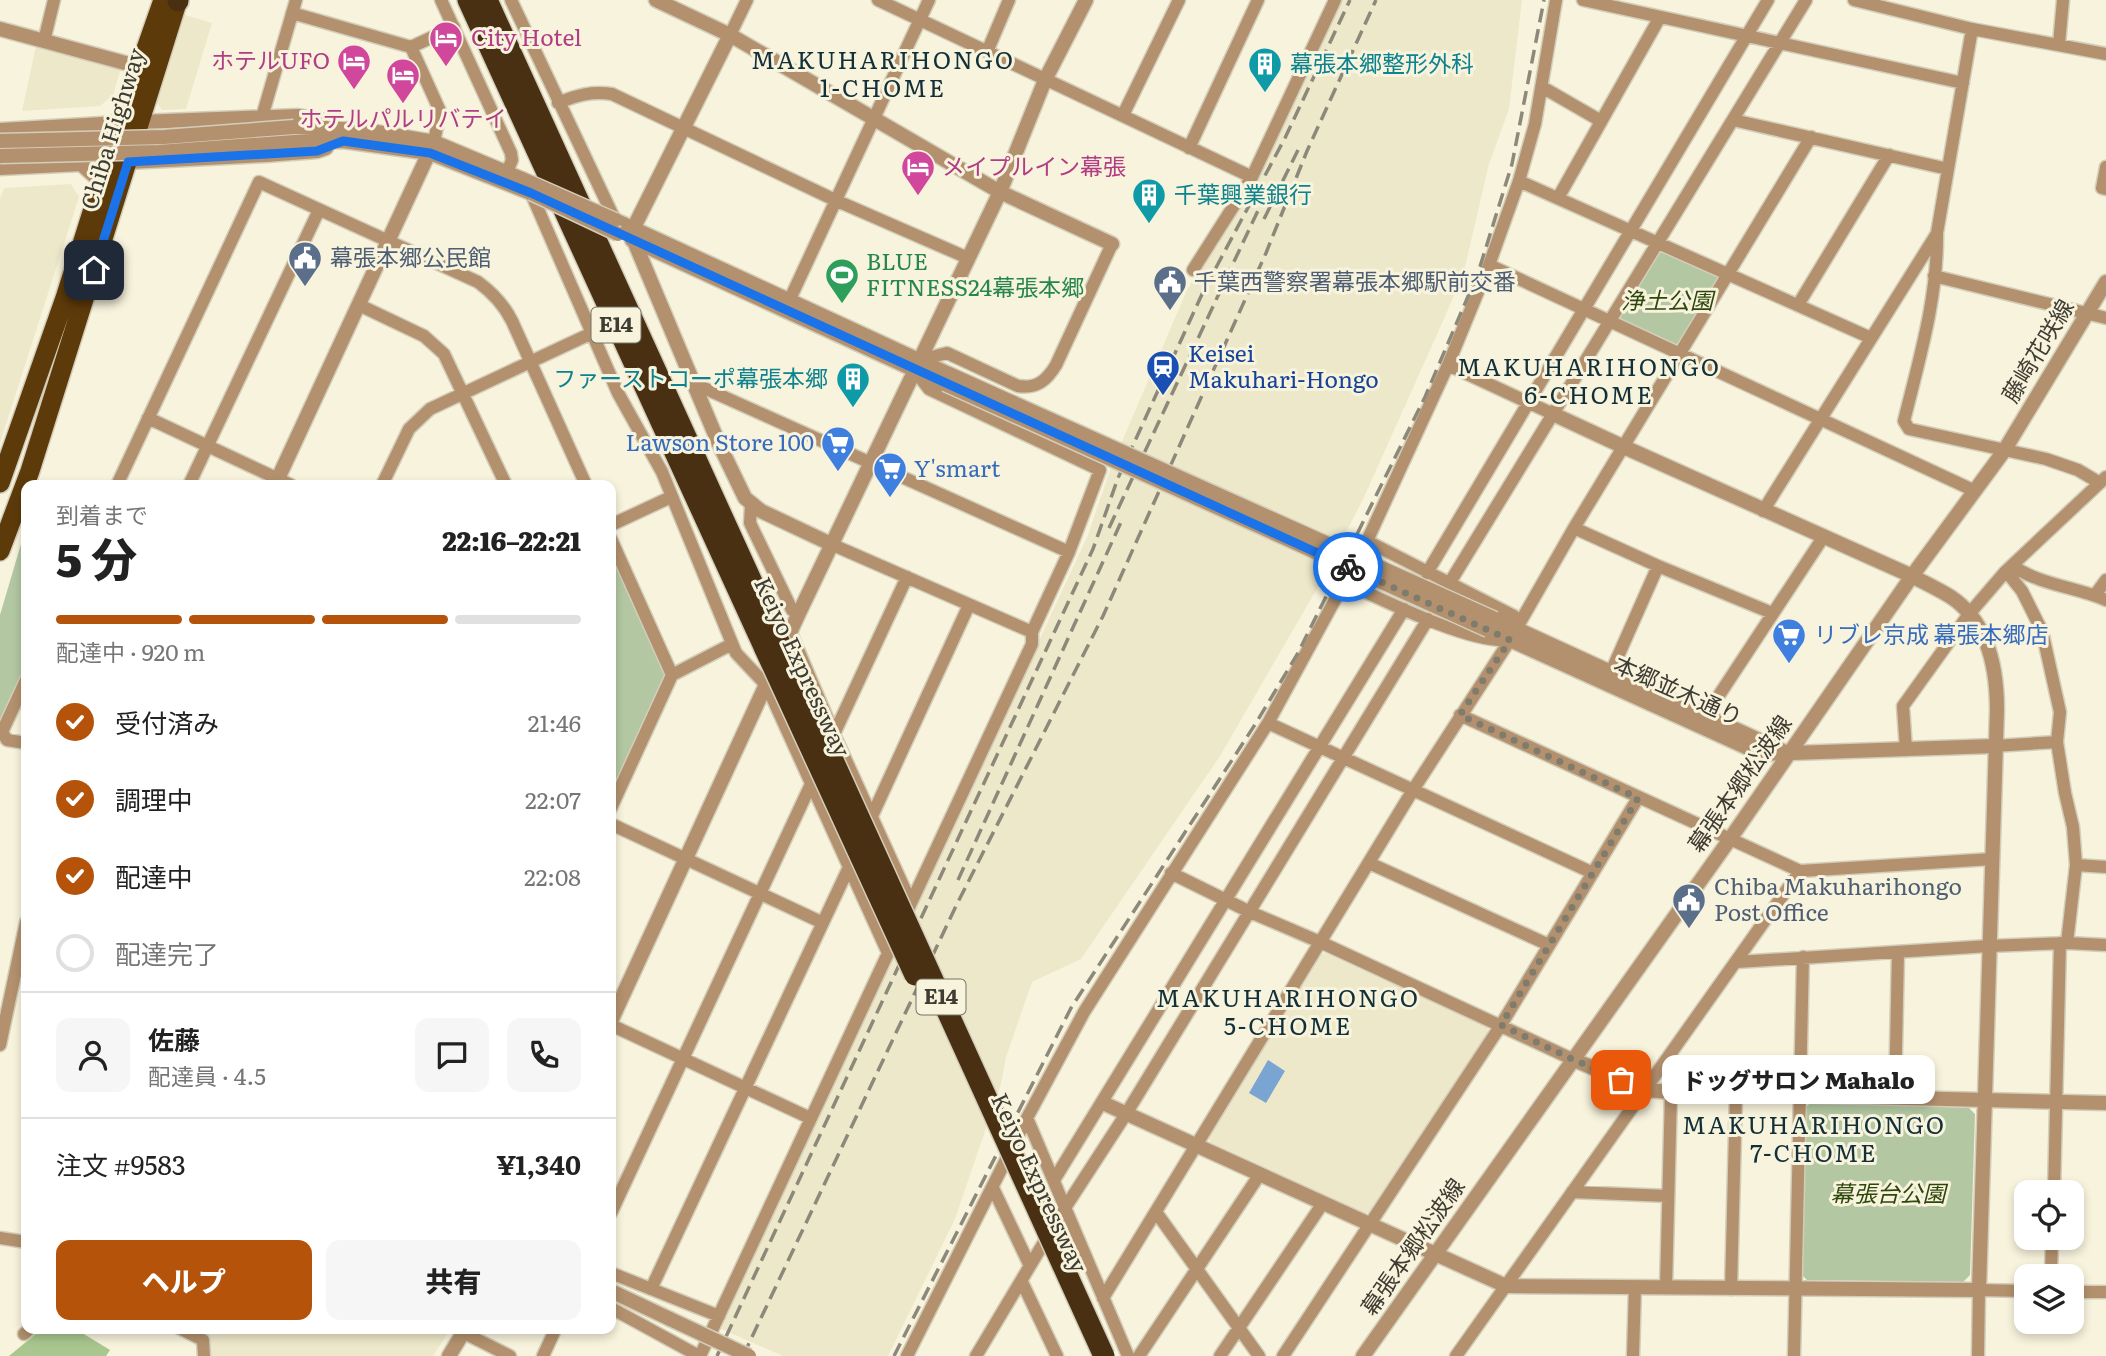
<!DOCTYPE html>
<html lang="ja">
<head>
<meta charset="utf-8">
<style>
  body { margin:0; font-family:Literata,"Noto Sans JP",serif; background:#f6f6f6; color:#222; height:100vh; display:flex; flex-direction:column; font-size:26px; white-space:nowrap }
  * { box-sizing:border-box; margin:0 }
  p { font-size:23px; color:#767676 }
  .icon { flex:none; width:38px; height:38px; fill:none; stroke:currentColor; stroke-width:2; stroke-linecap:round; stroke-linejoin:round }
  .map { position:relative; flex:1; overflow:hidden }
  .panel { position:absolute; left:21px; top:480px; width:595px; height:854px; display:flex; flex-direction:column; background:#fff; border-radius:14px; box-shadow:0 4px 10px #0003 }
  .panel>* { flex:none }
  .fabs { position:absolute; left:2014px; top:1180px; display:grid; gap:14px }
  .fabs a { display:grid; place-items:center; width:70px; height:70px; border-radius:14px; background:#fff; box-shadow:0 4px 10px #0003; font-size:35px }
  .pin { position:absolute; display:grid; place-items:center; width:60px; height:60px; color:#fff; margin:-30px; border-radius:14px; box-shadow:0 4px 10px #0006 }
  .courier { position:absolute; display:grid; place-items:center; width:70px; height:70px; margin:-35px; border:5px solid #1a73e8; border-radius:50%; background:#fff; color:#222; box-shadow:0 2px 9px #0007 }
  .bubble { position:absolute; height:49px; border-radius:14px; background:#fff; box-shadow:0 4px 10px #0003; font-size:23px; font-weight:800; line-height:49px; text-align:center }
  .headline em { font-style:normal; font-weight:800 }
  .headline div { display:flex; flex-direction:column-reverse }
  .headline { display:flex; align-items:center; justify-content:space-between; height:119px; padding:0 35px }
  h1 { font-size:46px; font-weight:800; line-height:52px }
  .bar { display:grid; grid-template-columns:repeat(4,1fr); gap:10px 7px; align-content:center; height:84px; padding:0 35px }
  .bar i { height:9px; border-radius:5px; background:#e0e0e0 }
  .bar .on { background:#b45309 }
  .bar p { grid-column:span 4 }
  .line { display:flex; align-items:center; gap:18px; padding:0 35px; border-top:2px solid #e0e0e0 }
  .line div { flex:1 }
  .round { display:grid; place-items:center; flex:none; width:74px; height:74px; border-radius:14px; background:#f6f6f6 }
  ol { padding:0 35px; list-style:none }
  li { display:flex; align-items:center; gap:21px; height:77px }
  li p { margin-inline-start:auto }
  li .icon { padding:7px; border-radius:50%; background:#b45309; color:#fff; stroke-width:4 }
  li:last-child { color:#767676 }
  li i { width:38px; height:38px; border:4px solid #e0e0e0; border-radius:50% }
  .primary-button { display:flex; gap:14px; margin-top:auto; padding:14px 35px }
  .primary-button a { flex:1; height:80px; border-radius:14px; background:#b45309; color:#fff; font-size:28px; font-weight:800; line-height:80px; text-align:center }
  .primary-button a+a { background:#f6f6f6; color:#222 }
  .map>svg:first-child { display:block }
  .built { fill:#eee8ca }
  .green { fill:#b3c7a2 }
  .forest { fill:#a9c68f }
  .water { fill:#7aa5d2 }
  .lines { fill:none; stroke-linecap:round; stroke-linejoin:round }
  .minor-casing { stroke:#d3ceba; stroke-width:15 }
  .tertiary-casing { stroke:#d3ceba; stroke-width:17 }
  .trunk-casing { stroke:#d3ceba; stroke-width:22 }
  .motorway-casing { stroke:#d3ceba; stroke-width:24 }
  .minor { stroke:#b3916e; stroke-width:12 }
  .tertiary { stroke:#b3916e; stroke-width:14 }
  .trunk { stroke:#5d3a0a; stroke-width:19 }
  .motorway { stroke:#493013; stroke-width:21 }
  .rail { stroke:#8d897a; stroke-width:3.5; stroke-dasharray:14 7; stroke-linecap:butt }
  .tertiary-bridge-casing { stroke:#d3ceba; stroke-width:17; stroke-linecap:butt }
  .motorway-bridge-casing { stroke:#d3ceba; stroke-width:24; stroke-linecap:butt }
  .tertiary-bridge { stroke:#b3916e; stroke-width:14 }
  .motorway-bridge { stroke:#493013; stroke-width:21 }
  .done { stroke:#7f7c6e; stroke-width:7; stroke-dasharray:0 12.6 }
  .route { stroke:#1a73e8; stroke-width:9 }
  .labels { text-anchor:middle; stroke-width:6; stroke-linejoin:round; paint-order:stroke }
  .shield { fill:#f8f3dc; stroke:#767366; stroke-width:2 }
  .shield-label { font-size:21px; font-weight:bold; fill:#3e3c33 }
  .hotel-label { font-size:23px; fill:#b23c85; stroke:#f8f3dc; text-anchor:start }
  .culture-label { font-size:23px; fill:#0d838f; stroke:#f8f3dc; text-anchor:start }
  .street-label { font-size:23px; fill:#3e3c33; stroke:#f8f3dc }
  .service-label { font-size:23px; fill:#4e5e75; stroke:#f8f3dc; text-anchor:start }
  .leisure-label { font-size:23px; fill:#27864d; stroke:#f8f3dc; text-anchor:start }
  .park-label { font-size:23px; font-style:italic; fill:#2e470c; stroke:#f8f3dc }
  .transit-label { font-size:23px; fill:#164399; stroke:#f8f3dc; text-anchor:start }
  .shop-label { font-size:23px; fill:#366cbe; stroke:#f8f3dc; text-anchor:start }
  .neighbourhood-label { font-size:24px; letter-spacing:2px; fill:#113039; stroke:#f8f3dc }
</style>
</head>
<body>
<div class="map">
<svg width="2106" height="1356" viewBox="0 0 2106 1356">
  <rect width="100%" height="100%" fill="#f8f3dc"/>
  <path class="built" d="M1341 0H1522L1509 109 1489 164 1464 271 1444 319 1364 497 1318 587 1220 756 1081 959 1032 982 1006 1057 1001 1084 955 1219 888 1356H783L719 1328 1088 535 1111 467 1187 290 1253 181Z
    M185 15 212 23 186 109 162 110 157 103Z
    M36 46 121 68 113 95 100 106 22 111Z
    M71 184 79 197 0 443V199L4 188Z
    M1325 953 1487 1027 1489 1035 1374 1210 1366 1213 1210 1142 1208 1134 1317 956Z
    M188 1328H451L433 1356H209Z"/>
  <path class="green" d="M1664 250 1718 273 1720 280 1681 345 1674 348 1622 322 1619 314 1656 253Z
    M26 527V669L0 725V615Z
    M611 550 665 669 666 678 611 796Z
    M1811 1102 1969 1108 1975 1114 1970 1275 1963 1282 1807 1280 1801 1274 1806 1107Z"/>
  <path class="forest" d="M43 1328H74L110 1350 106 1356H9Z"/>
  <path class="water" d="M1268 1060 1285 1071 1266 1103 1249 1093Z"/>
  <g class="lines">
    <g class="minor-casing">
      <path id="minor" d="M441 0 511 153 512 160 507 172
        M511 0 615 220
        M878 0 1252 177
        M1583 0 1963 83
        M1854 0 1972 29 2106 54
        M292 13 411 47 454 27
        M1972 29 1937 233C1938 297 1919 360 1904 421L1909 429 2046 459 2078 470 2100 483
        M730 35 747 0
        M44 41 54 0
        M2059 44 2063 0
        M411 47 440 111 434 142
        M987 52 1009 0
        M1542 87 1601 121
        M558 103C577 95 592 91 612 94L835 200 968 258
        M1123 115 1179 0
        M262 117 296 0
        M1733 120 1948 169
        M1189 148 1258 0
        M2106 167 2102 188 2106 189
        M1519 181 1871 338
        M531 193 618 393 662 472 736 653 767 686 888 953
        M1558 198 1660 17
        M1489 265 1975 491
        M1193 270 1252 177 1335 0
        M1934 276 2106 318
        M790 299 929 0
        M359 305 424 336 444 354 506 485
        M1798 305 1889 155
        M920 360 947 353 1018 386C1037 389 1047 380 1056 365L1112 244
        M1448 365 1553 414
        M695 384 1069 552
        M148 418 291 485
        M117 485 259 182 478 282C493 293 504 305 512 321L586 485
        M189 485 319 210
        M382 485 409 429 430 409 592 333
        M751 505 750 523 792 610 799 613
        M1763 511 1936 235
        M611 525 671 497
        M1574 528 1658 566 1772 613
        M611 539 672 675
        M1367 541 1514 616 1516 629
        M833 545 1032 632
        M2013 566C2040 585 2076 587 2106 600
        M2006 571 2022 591 2042 631 2060 712 2057 742 2065 793 2073 827 2076 865 2067 943
        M1427 573 1768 0
        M1344 582C1383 600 1470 644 1510 640
        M1449 584 1806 0
        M2095 595 2106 580
        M791 633 834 734 911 903
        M1611 672 1658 566
        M26 680 2 732 7 740 26 743
        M1460 715 1800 871 1992 859
        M1706 715 1824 536
        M1268 723 1593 873
        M834 734 907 577
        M1994 746 2057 742
        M1906 750 1903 706 1969 614 2006 571 2106 477
        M611 808 672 675 732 644
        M872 816 969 605
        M611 824 821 922
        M1369 863 1549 945
        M2076 865 2106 867
        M1171 873 1250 912 1320 942 1572 1059
        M904 918 1032 644V632L1069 552 1100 470 929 389 915 371
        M1737 962 1989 946 2067 943 2106 945
        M611 1025 810 1118
        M0 1045 26 922
        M1895 1097 1898 952
        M1027 1118 1128 1356
        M1054 1180 1404 609
        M993 1188 1030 1266
        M1572 1192 1668 1196
        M2054 1192 2060 943
        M1156 1212 1259 1356
        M611 1213 812 782
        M0 1238 26 1242
        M611 1273 719 1316
        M2051 1276 2052 1237
        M1022 1282 1057 1356
        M1666 1288 1671 1092
        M651 1289 850 865
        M1731 1289 1736 1094
        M2072 1292H2106
        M1103 1298 1413 790 1510 640 1574 528 1811 137
        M611 1308 699 1356
        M179 1328 203 1340 204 1356
        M464 1333 510 1356
        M24 1334 31 1328
        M543 1356 556 1328
        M700 1356 897 934
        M907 1356 1027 1118 1084 1012 1268 723 1367 541 1448 365 1489 265 1519 181 1535 124 1556 0
        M976 1356 1061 1214 1126 1114 1428 619
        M1139 1356 1260 1174
        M1220 1356 1323 1203
        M1283 1356 1501 1025 1638 798
        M1456 1356 1800 871
        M1633 1356 1635 1287
        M1794 1356 1803 957
        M1978 1356 1979 1290 2026 1291"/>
    </g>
    <g class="tertiary-casing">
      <path id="tertiary" d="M656 0 730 35 1000 192 1112 244
        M0 29 140 67
        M730 35 633 229 634 241 719 444 745 498 761 511 833 545
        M132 125 140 122 298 116 321 120
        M294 127 365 130 434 142 522 179
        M0 130 120 123
        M295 142 343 141 430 153 531 193
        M128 162 266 155 317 151 326 148
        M0 168 81 164 102 183
        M615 220 949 374
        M632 240 945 384
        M275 485 434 142
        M1495 619 1783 751
        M1488 630 1761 754 1994 746
        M611 1021 799 613 1000 192 1045 80 1086 0
        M1572 1059 1645 1090 1671 1092 2106 1103
        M1103 1103 1506 1286 1979 1290 1997 710C1997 669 1988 622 1951 597 1938 589 1925 583 1912 576L1624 447 1553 414
        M611 1291 670 1319
        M449 1356 466 1328
        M1363 1356 1730 839 1912 576 2004 451 2106 282"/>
    </g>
    <g class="trunk-casing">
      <path id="trunk" d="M0 483 65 298 120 123 163 0
        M0 551 30 471 178 0"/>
    </g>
    <g class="motorway-casing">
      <path id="motorway" d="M468 0 765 649
        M487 0 777 637
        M178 1V0"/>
    </g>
    <use href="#minor" class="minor"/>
    <use href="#tertiary" class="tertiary"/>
    <use href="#trunk" class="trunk"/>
    <use href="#motorway" class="motorway"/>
    <path class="rail" d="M1264 219 1298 150
      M1109 528 1262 202
      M958 880 1122 520
      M717 1356 1093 549 1118 478 1203 292 1285 138 1350 0
      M743 1356 956 906 1103 616 1266 253 1307 151 1376 0
      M894 1356 1071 1008 1256 723 1298 653 1425 397 1478 273 1512 164 1544 0"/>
    <g class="tertiary-bridge-casing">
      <path id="tertiary-bridge" d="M0 141 164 137 294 127
        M0 156 159 152 295 142
        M522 179 615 220
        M531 193 618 234
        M949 374 1495 619
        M945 384 1488 630
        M670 1319 749 1356"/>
    </g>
    <g class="motorway-bridge-casing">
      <path id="motorway-bridge" d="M777 637 1104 1356
        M765 649 915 975"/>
    </g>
    <use href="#tertiary-bridge" class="tertiary-bridge"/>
    <use href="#motorway-bridge" class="motorway-bridge"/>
  </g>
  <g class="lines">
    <path class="done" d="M1348 567 1510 640 1460 715 1638 798 1501 1025 1572 1059 1621 1080"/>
    <path class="route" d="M94 270 128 162 317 151 343 141 430 153 531 193 1348 567"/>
  </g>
  <defs>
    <g id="hotel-pin" transform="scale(1.75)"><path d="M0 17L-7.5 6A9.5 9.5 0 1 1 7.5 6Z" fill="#d1479c" stroke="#f8f3dc"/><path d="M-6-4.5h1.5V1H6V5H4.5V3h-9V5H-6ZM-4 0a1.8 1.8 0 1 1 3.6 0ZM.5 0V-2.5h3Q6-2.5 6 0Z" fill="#fff"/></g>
    <g id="building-pin" transform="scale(1.75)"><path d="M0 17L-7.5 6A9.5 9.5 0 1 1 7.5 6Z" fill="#0f9aa8" stroke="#f8f3dc"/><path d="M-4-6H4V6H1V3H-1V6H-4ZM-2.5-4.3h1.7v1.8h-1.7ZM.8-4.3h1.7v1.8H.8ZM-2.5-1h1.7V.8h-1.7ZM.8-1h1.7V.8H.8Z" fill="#fff"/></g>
    <g id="civic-pin" transform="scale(1.75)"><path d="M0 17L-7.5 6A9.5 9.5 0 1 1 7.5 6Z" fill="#5c6f8a" stroke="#f8f3dc"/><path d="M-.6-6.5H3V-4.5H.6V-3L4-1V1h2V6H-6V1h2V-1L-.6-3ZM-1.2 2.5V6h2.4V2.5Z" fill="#fff"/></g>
    <g id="stadium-pin" transform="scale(1.75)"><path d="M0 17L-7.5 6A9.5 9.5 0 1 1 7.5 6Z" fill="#2e9e5b" stroke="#f8f3dc"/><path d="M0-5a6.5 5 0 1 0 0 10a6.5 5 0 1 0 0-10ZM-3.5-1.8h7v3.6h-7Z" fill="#fff"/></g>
    <g id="station-pin" transform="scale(1.75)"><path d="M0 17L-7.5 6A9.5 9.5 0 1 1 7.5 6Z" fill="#1a4fb4" stroke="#f8f3dc"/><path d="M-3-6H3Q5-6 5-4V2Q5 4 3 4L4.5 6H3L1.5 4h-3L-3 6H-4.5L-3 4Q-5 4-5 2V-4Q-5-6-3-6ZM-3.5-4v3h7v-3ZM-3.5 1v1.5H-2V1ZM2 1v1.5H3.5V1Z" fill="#fff"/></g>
    <g id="supermarket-pin" transform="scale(1.75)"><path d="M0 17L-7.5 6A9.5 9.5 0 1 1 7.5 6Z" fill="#3f7fe0" stroke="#f8f3dc"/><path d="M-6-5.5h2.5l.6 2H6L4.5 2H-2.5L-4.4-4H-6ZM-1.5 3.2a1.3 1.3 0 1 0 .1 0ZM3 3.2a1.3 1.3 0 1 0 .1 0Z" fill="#fff"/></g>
  </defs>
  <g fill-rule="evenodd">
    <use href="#hotel-pin" x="446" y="38"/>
    <use href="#hotel-pin" x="354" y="61"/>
    <use href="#building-pin" x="1265" y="64"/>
    <use href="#hotel-pin" x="403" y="75"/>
    <use href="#hotel-pin" x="918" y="167"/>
    <use href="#building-pin" x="1149" y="195"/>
    <use href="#civic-pin" x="305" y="258"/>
    <use href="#stadium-pin" x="842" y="275"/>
    <use href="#civic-pin" x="1170" y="282"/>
    <use href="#station-pin" x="1163" y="367"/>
    <use href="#building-pin" x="853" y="379"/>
    <use href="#supermarket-pin" x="838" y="443"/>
    <use href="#supermarket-pin" x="890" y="469"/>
    <use href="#supermarket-pin" x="1789" y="635"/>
    <use href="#civic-pin" x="1689" y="900"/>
  </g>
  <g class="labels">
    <g class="shield">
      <rect x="591.5" y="307.5" width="49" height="35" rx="5"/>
      <rect x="916.5" y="979.5" width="49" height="35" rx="5"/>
    </g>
    <g class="shield-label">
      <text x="616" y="332">E14</text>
      <text x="941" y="1004">E14</text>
    </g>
    <g class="hotel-label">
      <text x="471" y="46">City Hotel</text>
      <text x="330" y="69" text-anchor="end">ホテルUFO</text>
      <text x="403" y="127" text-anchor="middle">ホテルパルリバテイ</text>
      <text x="942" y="175">メイプルイン幕張</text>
    </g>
    <g class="culture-label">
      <text x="1290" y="72">幕張本郷整形外科</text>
      <text x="1174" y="203">千葉興業銀行</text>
      <text x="828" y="387" text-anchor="end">ファーストコーポ幕張本郷</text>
    </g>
    <g class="street-label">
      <text transform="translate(113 129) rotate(-73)" y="8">Chiba Highway</text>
      <text transform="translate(2038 351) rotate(-59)" y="8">藤崎花咲線</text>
      <text transform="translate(802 667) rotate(65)" y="8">Keiyo Expressway</text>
      <text transform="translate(1678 691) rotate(24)" y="8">本郷並木通り</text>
      <text transform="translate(1740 784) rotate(-55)" y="8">幕張本郷松波線</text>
      <text transform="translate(1039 1183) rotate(65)" y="8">Keiyo Expressway</text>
      <text transform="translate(1413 1247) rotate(-55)" y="8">幕張本郷松波線</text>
    </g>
    <g class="service-label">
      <text x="330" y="266">幕張本郷公民館</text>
      <text x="1194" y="290">千葉西警察署幕張本郷駅前交番</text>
      <text x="1714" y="895">Chiba Makuharihongo<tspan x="1714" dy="26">Post Office</tspan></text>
    </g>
    <g class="leisure-label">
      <text x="866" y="270">BLUE<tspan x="866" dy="26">FITNESS24幕張本郷</tspan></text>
    </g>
    <g class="park-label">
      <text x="1667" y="309">浄土公園</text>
      <text x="1888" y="1202">幕張台公園</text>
    </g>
    <g class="transit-label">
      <text x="1188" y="362">Keisei<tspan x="1188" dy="26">Makuhari-Hongo</tspan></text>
    </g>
    <g class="shop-label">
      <text x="814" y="451" text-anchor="end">Lawson Store 100</text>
      <text x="914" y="477">Y'smart</text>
      <text x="1814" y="643">リブレ京成 幕張本郷店</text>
    </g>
    <g class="neighbourhood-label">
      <text x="883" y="69">MAKUHARIHONGO<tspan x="883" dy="28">1-CHOME</tspan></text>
      <text x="1589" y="376">MAKUHARIHONGO<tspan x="1589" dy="28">6-CHOME</tspan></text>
      <text x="1288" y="1007">MAKUHARIHONGO<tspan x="1288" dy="28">5-CHOME</tspan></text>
      <text x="1814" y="1134">MAKUHARIHONGO<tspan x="1814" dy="28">7-CHOME</tspan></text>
    </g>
  </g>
</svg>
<div class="fabs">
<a><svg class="icon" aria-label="locate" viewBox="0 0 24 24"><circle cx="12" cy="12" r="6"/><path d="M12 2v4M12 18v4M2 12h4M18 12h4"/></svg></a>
<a><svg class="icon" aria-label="layers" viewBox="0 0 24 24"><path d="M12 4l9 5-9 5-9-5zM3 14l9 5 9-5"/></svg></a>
</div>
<div class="pin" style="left:1621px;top:1080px;background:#ea580c"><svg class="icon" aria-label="bag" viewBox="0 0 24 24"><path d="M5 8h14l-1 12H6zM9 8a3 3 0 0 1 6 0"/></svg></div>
<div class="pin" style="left:94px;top:270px;background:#1f2937"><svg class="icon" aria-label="home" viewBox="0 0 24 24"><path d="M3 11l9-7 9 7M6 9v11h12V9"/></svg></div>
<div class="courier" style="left:1348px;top:567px"><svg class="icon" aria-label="bike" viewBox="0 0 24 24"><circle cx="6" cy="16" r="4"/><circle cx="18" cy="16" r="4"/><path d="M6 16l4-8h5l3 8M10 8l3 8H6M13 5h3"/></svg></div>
<div class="bubble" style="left:1662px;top:1055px;width:273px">ドッグサロン Mahalo</div>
<section class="panel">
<div class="headline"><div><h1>5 分</h1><p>到着まで</p></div><em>22:16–22:21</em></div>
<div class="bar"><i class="on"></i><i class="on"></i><i class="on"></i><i></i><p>配達中 · 920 m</p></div>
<ol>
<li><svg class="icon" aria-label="check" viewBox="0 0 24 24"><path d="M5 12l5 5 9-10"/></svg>受付済み<p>21:46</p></li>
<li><svg class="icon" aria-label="check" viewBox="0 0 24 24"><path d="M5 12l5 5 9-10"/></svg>調理中<p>22:07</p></li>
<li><svg class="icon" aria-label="check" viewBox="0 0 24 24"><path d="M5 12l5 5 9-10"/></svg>配達中<p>22:08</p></li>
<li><i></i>配達完了</li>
</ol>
<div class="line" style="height:126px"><a class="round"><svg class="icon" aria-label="person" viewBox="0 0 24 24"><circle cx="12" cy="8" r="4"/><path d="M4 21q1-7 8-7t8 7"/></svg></a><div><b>佐藤</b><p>配達員 · 4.5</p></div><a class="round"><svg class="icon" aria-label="chat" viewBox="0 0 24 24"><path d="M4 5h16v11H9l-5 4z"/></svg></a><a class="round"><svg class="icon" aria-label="phone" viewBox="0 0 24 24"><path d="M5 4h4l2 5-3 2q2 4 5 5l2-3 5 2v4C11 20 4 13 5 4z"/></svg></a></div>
<div class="line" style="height:91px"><div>注文 #9583</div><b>¥1,340</b></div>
<div class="primary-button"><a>ヘルプ</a><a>共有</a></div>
</section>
</div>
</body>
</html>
